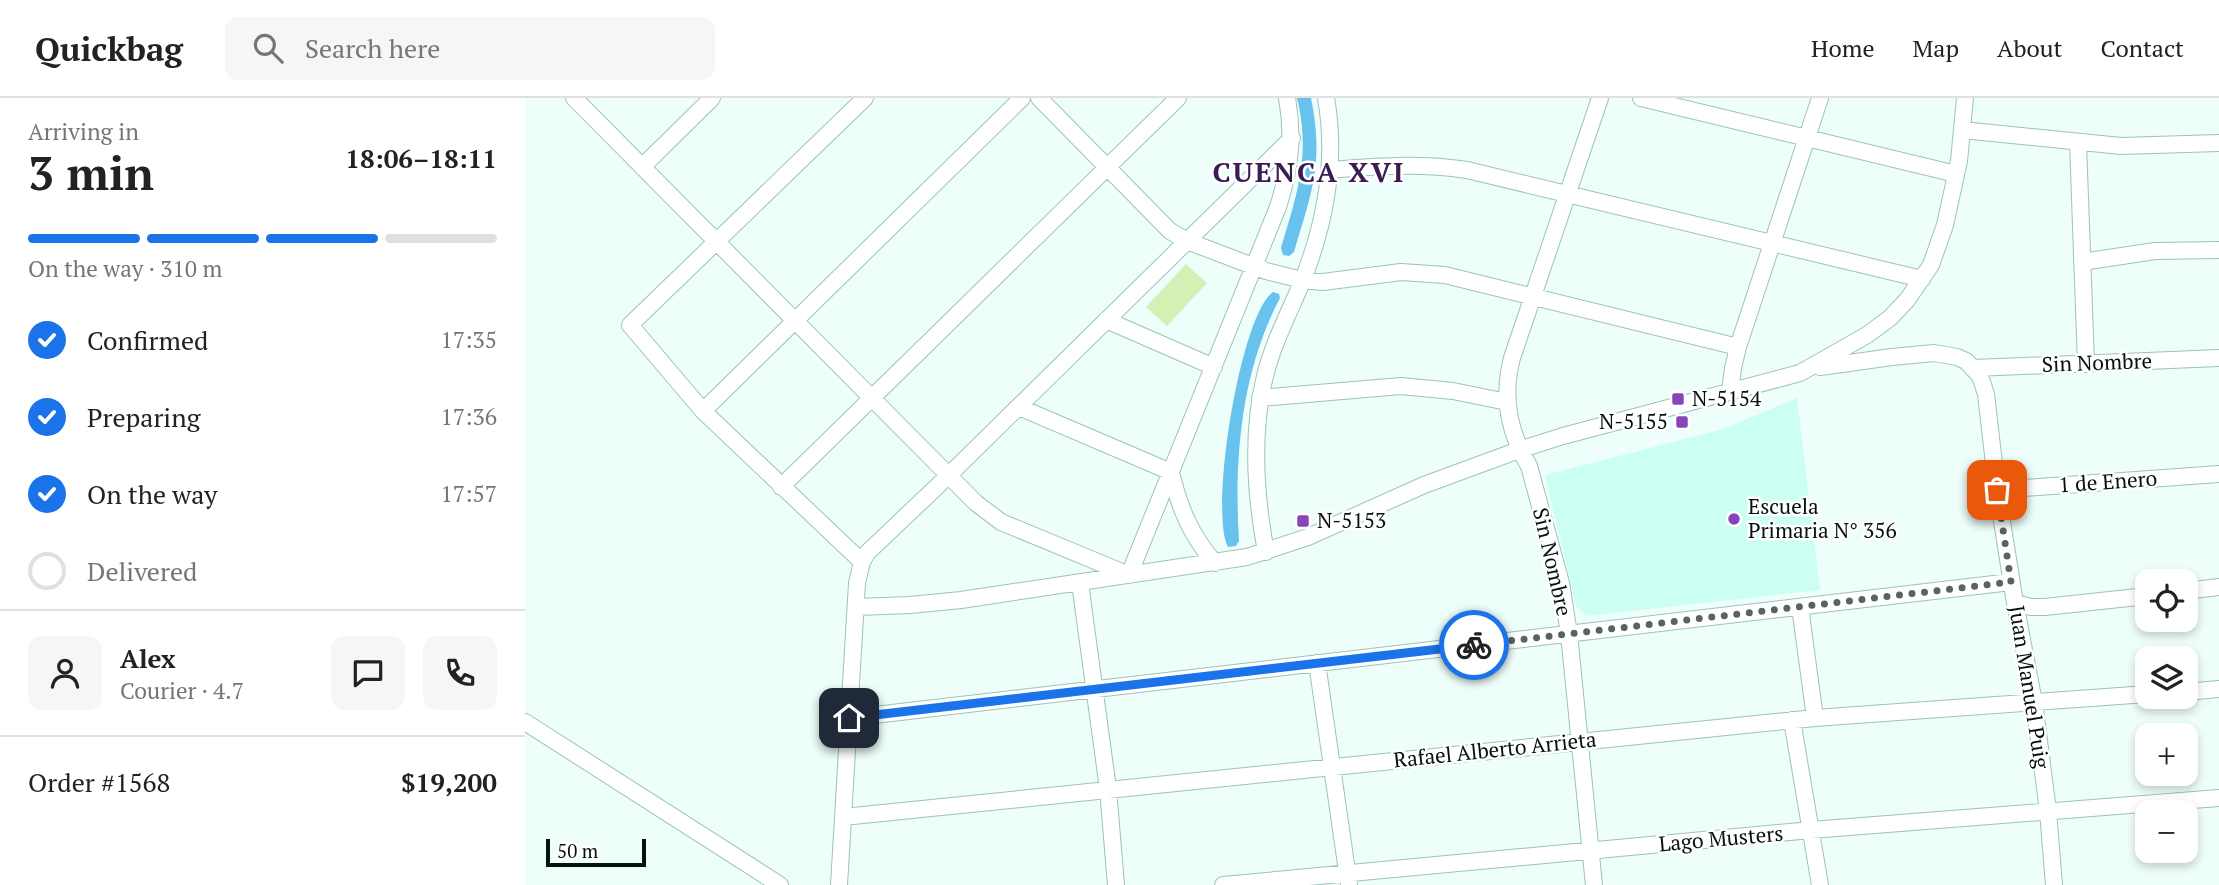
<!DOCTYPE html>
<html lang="en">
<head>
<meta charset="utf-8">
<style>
  body { margin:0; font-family:"PT Serif",serif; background:#f6f6f6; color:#222; height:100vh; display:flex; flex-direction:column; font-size:26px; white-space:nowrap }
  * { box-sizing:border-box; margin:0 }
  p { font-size:23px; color:#767676 }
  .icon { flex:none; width:38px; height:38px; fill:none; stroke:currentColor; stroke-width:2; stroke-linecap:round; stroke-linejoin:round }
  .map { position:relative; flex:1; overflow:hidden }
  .details { display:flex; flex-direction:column; background:#fff; width:525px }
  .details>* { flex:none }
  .fabs { position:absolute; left:1610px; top:471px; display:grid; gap:14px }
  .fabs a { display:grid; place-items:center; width:63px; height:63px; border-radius:14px; background:#fff; box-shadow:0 4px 10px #0003; font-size:35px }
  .scale { position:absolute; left:21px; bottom:18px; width:100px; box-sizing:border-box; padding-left:7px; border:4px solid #051210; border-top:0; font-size:19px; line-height:24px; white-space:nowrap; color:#051210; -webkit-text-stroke:5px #fff; paint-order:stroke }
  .pin { position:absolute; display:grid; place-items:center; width:60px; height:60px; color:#fff; margin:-30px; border-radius:14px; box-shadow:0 4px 10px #0006 }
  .courier { position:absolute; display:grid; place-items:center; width:70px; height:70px; margin:-35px; border:5px solid #1a73e8; border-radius:50%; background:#fff; color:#222; box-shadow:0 2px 9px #0007 }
  .summary em { font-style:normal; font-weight:800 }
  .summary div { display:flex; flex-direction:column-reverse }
  .summary { display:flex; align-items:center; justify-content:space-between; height:119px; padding:0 28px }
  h1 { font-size:46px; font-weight:800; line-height:52px }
  .bar { display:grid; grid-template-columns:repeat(4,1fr); gap:10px 7px; align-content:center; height:84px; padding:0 28px }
  .bar i { height:9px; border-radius:5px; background:#e0e0e0 }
  .bar .selected { background:#1a73e8 }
  .bar p { grid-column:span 4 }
  .line { display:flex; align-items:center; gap:18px; padding:0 28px; border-top:2px solid #e0e0e0 }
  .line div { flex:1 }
  .round { display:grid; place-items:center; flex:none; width:74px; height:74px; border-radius:14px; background:#f6f6f6 }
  ol { padding:0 28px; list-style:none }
  li { display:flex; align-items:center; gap:21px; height:77px }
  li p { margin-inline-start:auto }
  li .icon { padding:7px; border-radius:50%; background:#1a73e8; color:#fff; stroke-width:4 }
  li:last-child { color:#767676 }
  li i { width:38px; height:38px; border:4px solid #e0e0e0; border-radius:50% }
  header { display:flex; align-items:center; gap:42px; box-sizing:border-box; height:98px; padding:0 35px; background:#fff; border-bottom:2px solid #e0e0e0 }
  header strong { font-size:33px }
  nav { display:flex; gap:38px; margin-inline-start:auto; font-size:24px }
  .search { width:490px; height:63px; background:#f6f6f6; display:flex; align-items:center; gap:18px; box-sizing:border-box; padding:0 24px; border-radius:14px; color:#767676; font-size:26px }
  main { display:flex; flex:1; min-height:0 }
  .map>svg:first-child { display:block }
  .built { fill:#ccfff3 }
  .green { fill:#d4f1b5 }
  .water { fill:#67c2ed }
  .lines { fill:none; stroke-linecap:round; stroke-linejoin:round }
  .street-casing { stroke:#9cc3ba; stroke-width:18 }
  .street { stroke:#fff; stroke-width:16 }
  .done { stroke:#576562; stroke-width:7; stroke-dasharray:0 12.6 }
  .route { stroke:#1a73e8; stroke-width:9 }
  .poi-dot { fill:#8845b9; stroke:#fff; stroke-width:2.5 }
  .labels { text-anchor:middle; stroke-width:5; stroke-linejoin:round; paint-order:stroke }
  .street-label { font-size:21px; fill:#051210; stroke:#fff }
  .poi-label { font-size:21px; fill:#051210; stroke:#fff; text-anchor:start }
  .district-label { font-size:28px; font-weight:bold; letter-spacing:2px; fill:#3b1b53; stroke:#fff }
</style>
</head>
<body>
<header>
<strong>Quickbag</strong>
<div class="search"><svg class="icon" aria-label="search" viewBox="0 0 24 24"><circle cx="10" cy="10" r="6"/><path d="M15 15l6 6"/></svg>Search here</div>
<nav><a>Home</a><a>Map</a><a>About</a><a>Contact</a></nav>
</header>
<main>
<section class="details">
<div class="summary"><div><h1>3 min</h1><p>Arriving in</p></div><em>18:06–18:11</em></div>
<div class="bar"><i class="selected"></i><i class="selected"></i><i class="selected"></i><i></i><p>On the way · 310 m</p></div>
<ol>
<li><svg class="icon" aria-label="check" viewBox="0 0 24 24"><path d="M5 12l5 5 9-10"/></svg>Confirmed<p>17:35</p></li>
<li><svg class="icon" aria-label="check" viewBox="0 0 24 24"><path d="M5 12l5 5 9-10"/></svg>Preparing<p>17:36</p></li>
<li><svg class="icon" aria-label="check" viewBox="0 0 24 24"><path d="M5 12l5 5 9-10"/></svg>On the way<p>17:57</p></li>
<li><i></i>Delivered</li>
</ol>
<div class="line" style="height:126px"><a class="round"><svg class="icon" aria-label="person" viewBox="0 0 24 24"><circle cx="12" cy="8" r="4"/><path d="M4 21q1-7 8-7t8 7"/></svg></a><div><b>Alex</b><p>Courier · 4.7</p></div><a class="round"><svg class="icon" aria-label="chat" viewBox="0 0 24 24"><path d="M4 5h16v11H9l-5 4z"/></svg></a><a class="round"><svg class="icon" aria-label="phone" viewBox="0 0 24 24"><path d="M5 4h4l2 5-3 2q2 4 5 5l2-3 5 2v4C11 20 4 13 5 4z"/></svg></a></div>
<div class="line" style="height:91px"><div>Order #1568</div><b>$19,200</b></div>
</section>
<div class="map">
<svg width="1694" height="787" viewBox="0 0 1694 787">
  <rect width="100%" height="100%" fill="#eefefa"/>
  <path class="built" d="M1272 300 1295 492 1062 518 1051 508 1020 377 1198 331Z"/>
  <path class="green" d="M661 166 682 185 642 228 621 209Z"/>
  <path class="water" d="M772 0H786C799 64 787 94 769 154L764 158 758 157 756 150C772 96 786 57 772 0Z
    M748 194 754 196 755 200C716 274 709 361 714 443L711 448 703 449C684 414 715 217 748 194Z"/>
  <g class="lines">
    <g class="street-casing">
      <path id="street" d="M49 0 451 405 476 424 604 477 753 109C765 72 769 39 762 0
        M514 0 645 133 662 143 741 173 777 182 798 184 876 174 920 177 1213 249
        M1116 0 1431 76
        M1437 32 1596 48 1694 45
        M1553 45 1561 266
        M118 68 187 0
        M805 72C851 68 895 65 942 72L1397 181
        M1557 164 1630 153 1694 152
        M581 222 689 269
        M1295 269 1367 259 1409 255 1432 259 1441 263 1455 278 1461 296 1472 392 1490 505 1509 604 1523 713 1529 787
        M1449 270 1694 260
        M1205 293 1208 270 1213 249 1295 0
        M735 300 876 288 928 293 982 304
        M494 309 646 374
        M178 313 497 0
        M646 374C654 409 666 438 690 465
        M256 389 653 0
        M1472 392 1694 376
        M741 454C730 396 726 336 740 278 748 245 764 215 777 184 800 126 812 62 801 0
        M337 464 178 313 105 227 340 0
        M555 485 583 691 591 787
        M1661 493 1694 489
        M1490 505 1506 509H1520L1622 498
        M331 509 385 507 436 502 722 459 783 439 899 387 994 352 1038 338 1275 275 1342 237 1365 220 1382 202 1406 167 1420 127 1434 63 1440 0
        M1275 509 1290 620
        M792 565 824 787
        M1661 594 1694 591
        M324 620 1486 484
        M1267 622 1295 787
        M0 624 255 787
        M318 719 1290 620 1622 596
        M314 787 332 485 337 464 342 455 423 378 767 40
        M698 787 1286 732 1694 700
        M1069 787 1044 536 1036 485 1004 368C984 335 977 298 987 260L1075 0"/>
    </g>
    <use href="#street" class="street"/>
  </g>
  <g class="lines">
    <path class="done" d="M949 547 1486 484 1472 392"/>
    <path class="route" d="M324 620 949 547"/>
  </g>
  <g class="poi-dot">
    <rect x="1146" y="294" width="14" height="14" rx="3.5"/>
    <rect x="1150" y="317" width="14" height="14" rx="3.5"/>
    <circle cx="1209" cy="421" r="7"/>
    <rect x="771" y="416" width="14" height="14" rx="3.5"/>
  </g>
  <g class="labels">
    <g class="street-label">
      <text transform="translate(1572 265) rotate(-2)" y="7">Sin Nombre</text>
      <text transform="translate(1583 384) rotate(-4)" y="7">1 de Enero</text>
      <text transform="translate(1027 464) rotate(77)" y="7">Sin Nombre</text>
      <text transform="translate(1504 589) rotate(81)" y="7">Juan Manuel Puig</text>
      <text transform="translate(970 652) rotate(-6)" y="7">Rafael Alberto Arrieta</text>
      <text transform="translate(1196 741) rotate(-5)" y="7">Lago Musters</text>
    </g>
    <g class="poi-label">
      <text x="1167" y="308">N-5154</text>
      <text x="1143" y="331" text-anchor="end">N-5155</text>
      <text x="1223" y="416">Escuela<tspan x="1223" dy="24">Primaria N° 356</tspan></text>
      <text x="792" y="430">N-5153</text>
    </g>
    <g class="district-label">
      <text x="784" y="84">CUENCA XVI</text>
    </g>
  </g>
</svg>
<div class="fabs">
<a><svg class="icon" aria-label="locate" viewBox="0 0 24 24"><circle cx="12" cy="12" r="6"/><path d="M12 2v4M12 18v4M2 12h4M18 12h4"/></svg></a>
<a><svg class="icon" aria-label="layers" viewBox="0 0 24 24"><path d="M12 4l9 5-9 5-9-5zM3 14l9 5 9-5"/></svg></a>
<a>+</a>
<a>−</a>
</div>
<div class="scale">50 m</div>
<div class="pin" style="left:1472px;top:392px;background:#ea580c"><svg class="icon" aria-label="bag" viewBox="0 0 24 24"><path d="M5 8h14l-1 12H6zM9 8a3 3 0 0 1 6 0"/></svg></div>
<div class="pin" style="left:324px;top:620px;background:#1f2937"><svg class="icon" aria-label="home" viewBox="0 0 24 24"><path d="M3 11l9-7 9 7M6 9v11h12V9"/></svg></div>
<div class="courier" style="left:949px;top:547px"><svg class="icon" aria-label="bike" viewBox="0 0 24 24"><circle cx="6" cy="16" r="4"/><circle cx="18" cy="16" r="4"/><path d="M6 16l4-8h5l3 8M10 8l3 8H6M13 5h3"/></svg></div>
</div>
</main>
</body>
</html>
